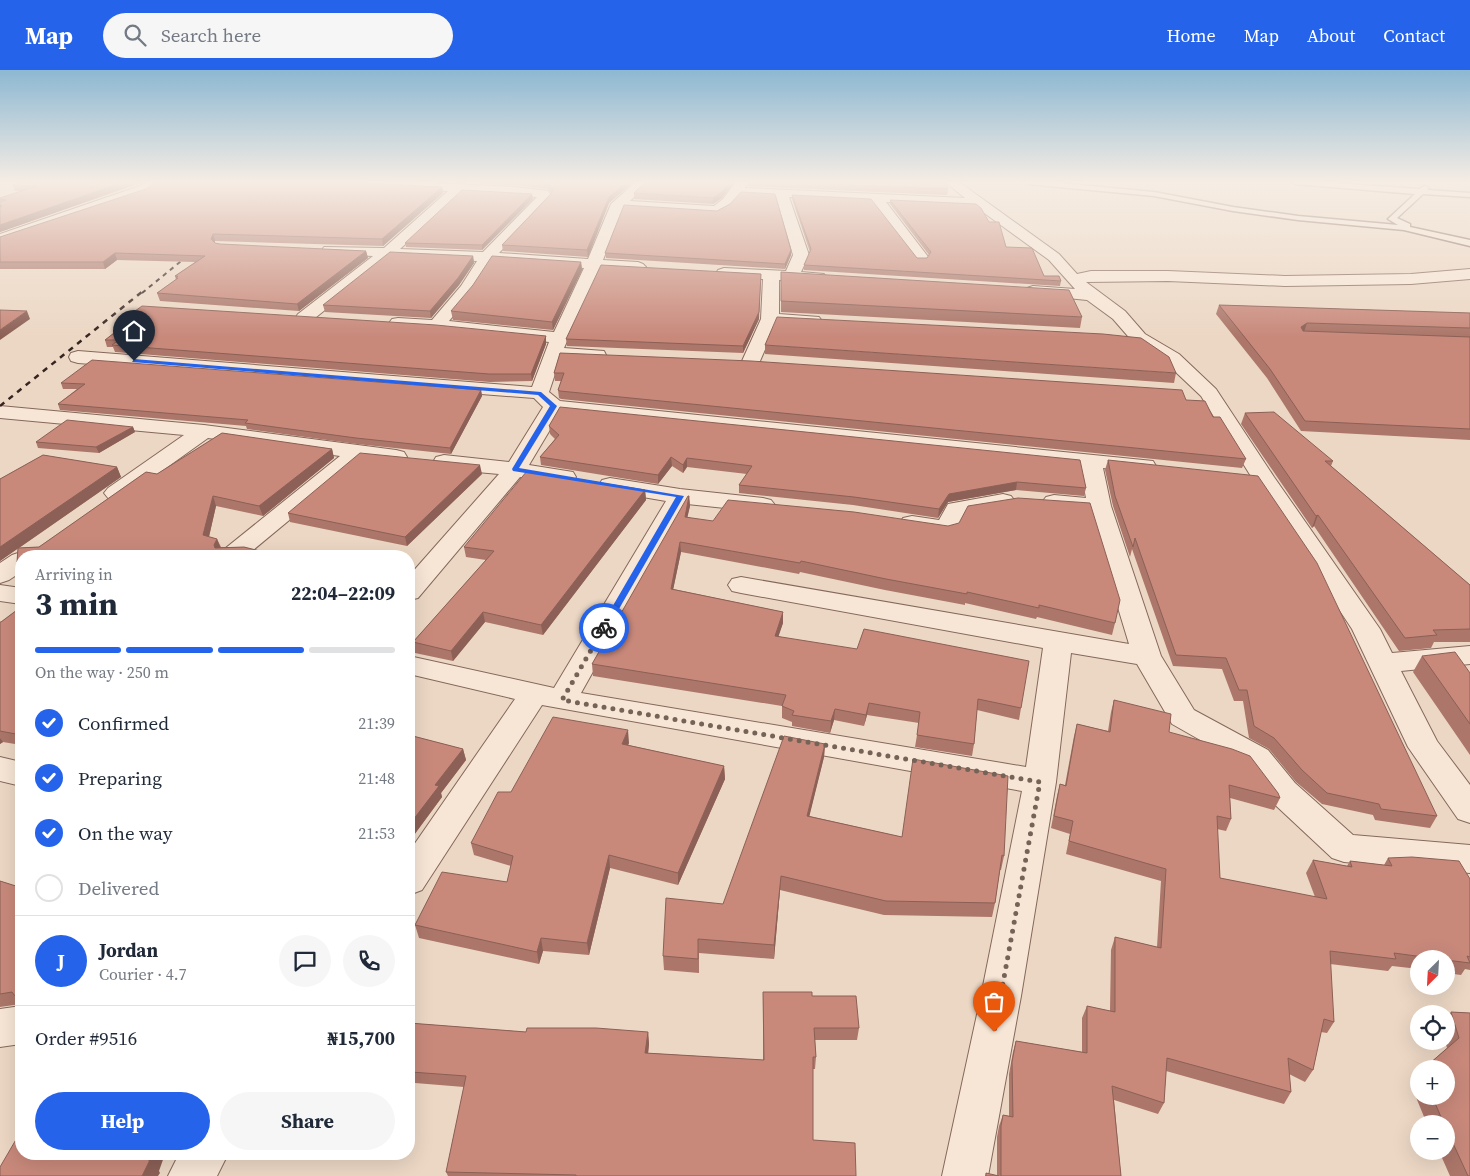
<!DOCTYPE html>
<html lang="en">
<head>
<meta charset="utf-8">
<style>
  body { margin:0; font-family:"Source Serif 4",serif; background:#f6f6f7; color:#1f2937; height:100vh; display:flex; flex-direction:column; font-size:19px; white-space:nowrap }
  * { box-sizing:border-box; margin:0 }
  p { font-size:16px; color:#747a83 }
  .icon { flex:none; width:28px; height:28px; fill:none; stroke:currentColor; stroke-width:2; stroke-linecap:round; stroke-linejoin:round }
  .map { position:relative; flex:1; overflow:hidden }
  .side { position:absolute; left:15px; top:480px; width:400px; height:610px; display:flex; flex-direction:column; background:#fff; border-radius:20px; box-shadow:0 5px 20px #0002 }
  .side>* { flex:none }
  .needle { width:32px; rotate:204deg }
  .fabs { position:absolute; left:1410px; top:880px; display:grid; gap:10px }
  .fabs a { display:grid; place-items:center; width:45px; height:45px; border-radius:50%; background:#fff; box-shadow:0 5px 20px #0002; font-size:25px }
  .pin { position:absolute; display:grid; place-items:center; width:42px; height:42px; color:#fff; margin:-51px -21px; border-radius:50% 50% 50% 0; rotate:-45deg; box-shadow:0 0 5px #0007 }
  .pin .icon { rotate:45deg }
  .courier { position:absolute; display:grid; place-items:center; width:50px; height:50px; margin:-25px; border:4px solid #2563eb; border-radius:50%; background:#fff; color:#222; box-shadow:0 1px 6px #0007 }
  .head em { font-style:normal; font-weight:700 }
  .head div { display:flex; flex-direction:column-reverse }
  .head { display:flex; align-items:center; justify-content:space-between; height:85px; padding:0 20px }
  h1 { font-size:32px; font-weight:700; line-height:38px }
  .bar { display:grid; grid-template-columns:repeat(4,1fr); gap:8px 5px; align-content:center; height:60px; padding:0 20px }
  .bar i { height:6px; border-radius:4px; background:#e0e1e3 }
  .bar .current { background:#2563eb }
  .bar p { grid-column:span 4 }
  .line { display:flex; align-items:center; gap:12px; padding:0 20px; border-top:1px solid #e0e1e3 }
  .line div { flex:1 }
  .round { display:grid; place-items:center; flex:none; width:52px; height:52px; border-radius:26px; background:#f6f6f7 }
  ol { padding:0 20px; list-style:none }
  li { display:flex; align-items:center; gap:15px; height:55px }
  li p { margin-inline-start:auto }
  li .icon { padding:5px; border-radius:50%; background:#2563eb; color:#fff; stroke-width:4 }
  li:last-child { color:#747a83 }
  li i { width:28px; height:28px; border:2px solid #e0e1e3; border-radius:50% }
  .button { display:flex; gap:10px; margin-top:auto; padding:10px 20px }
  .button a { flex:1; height:58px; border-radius:30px; background:#2563eb; color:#fff; font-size:20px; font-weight:700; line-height:58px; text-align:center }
  .button a+a { background:#f6f6f7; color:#1f2937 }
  header { display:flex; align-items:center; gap:30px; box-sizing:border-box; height:70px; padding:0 25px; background:#2563eb; color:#fff }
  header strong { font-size:24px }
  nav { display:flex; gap:28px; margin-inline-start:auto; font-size:18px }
  .search { width:350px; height:45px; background:#f6f6f7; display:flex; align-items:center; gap:12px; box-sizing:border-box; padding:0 18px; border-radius:28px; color:#747a83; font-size:19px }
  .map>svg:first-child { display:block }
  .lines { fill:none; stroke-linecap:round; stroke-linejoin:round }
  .lane-casing { stroke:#85685b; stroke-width:3 }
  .street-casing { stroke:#85685b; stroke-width:2 }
  .lane { fill:#f7e6d6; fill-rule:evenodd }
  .street { fill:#f7e6d6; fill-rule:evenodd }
  .rail-far1 { stroke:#36241e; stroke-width:2; stroke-dasharray:4.5 4.5; stroke-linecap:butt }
  .rail { stroke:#36241e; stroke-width:2.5; stroke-dasharray:5.5 5.5; stroke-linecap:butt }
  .wall { fill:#ac766a }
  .shaded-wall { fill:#8c6056 }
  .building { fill:#c8897b; stroke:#8c6056 }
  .route { fill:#2563eb }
  .done { stroke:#766358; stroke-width:5; stroke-dasharray:0 9 }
</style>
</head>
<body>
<header>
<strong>Map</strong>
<div class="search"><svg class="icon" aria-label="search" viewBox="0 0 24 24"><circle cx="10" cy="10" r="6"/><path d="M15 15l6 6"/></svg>Search here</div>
<nav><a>Home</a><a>Map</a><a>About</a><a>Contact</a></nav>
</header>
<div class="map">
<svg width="1470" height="1106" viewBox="0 0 1470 1106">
  <rect width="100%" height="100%" fill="#ecd7c4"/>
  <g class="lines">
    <g class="lane-casing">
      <path id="lane" d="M1023 112H1048L1154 122 1233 137 1298 146 1398 155 1388 149 1415 124 1295 114 1291 112H1317L1419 119 1425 116 1429 118 1427 120 1470 123V127L1423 124 1397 148 1410 154V157L1470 170V176L1404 160 1298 150 1233 141 1154 126 1027 114Z"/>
    </g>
    <g class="street-casing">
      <path id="street" d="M148 112H163L147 123 0 173V164L137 117Z
        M339 112H411L515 117 548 121 552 126 550 129 499 183 588 189 611 134 636 112H649L630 131 714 136 723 129 736 112H748L745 118 965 128 945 112H959L1059 184 1077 204 1091 201H1168L1285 206 1411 204 1470 199V209L1411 214 1285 216 1168 211 1086 212 1125 241 1145 264 1179 284 1216 319 1274 407 1380 559 1392 583 1470 576V594L1401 601 1437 671 1470 715V753L1458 749 1408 677 1352 559 1252 408 1201 326 1165 292 1133 272 1113 249 1087 230 1027 224 1025 221 1027 218 1033 216 1075 219 1049 190 976 137 886 132 929 188 926 191H916L872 132 789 127 809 185 801 202 824 204 826 207 824 210 818 212 779 210V244L819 247 822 251 819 255 813 256 776 254 760 291 758 295 751 297 744 295 742 291 761 249 763 209 724 208 718 206 716 203 718 200 724 198 786 201 793 185 776 127 740 125 729 138 717 144 623 138 603 190 638 192 643 194 646 197 643 200 638 202 599 199 564 278 604 281 606 285 604 289 597 291 560 289 549 322 560 331 1153 391 1156 396 1153 401 1145 403 1103 398 1111 436 1161 586 1194 640 1268 680 1295 713 1353 765 1470 775V803L1344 792 1332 788 1271 731 1246 696 1172 654 1137 594 1071 583 1056 712 1021 926 988 1106H942L981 926 1022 721 542 635 422 820 409 825V782L515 629 409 604V586L554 618 666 431 602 420 599 415 602 410 610 408 680 419 763 428 771 430 775 435 771 440 763 442 687 434 581 623 1026 697 1043 578 741 523 732 521 728 515 732 509 741 507 1129 574 1089 442 1046 437 1042 432 1046 427 1054 425 1086 428 1080 396 560 343 529 395 573 402 576 407 573 412 565 414 520 407 418 528 409 530V506L499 404 444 399 436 397 433 392 436 387 444 385 509 392 543 337 534 328 78 293 71 291 69 287 71 283 78 281 532 317 549 272 437 260 398 258 392 257 389 253 392 249 398 248 432 250 461 216 477 191 391 187 310 252 304 253 298 252 295 248 298 244 373 186 329 184 324 183 322 180 324 177 384 178 448 121 345 116ZM462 122 537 127 483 182 400 179ZM492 192 584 198 554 262 449 251 473 222Z
        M0 336 204 355 396 380 404 382 407 387 404 392 396 394 363 389 246 486H219L222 481 340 386 208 368 124 428 116 430 108 428 104 423 108 418 184 365 0 348Z
        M1003 424 1011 426 1015 431 1011 436 965 444 956 463C940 467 919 462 903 458L900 453 903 448 912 446 939 450 948 434Z
        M21 482 31 486H21V502L9 510 0 513V493L12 485Z
        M0 515 21 518V534L0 531Z
        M0 687 21 692V716L0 711Z
        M21 936V974L0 977V939Z
        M179 1084H228L217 1106H168Z"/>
    </g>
    <use href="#lane" class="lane"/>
    <use href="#street" class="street"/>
    <path class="rail-far1" d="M142 223 191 183"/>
    <path class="rail" d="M0 336 143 221"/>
  </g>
  <path class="wall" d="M143 112 0 162V128L21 121H15L13 115Z
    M444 112H634L609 133 588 187 503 181 502 175 551 123 548 119 515 115Z
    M645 112H735L722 128 713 134 634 129V123Z
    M748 112H945L948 119 947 125 748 116Z
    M442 117 443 123 383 176 215 171V173L220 174 366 181 368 188 299 241 160 231 157 223 176 210 175 206 195 192 117 190 105 199H0V167Z
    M792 125 917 188H927L929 185 890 134V130L989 152 1006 177 1044 206 1061 211 1060 216 804 200V195L810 182 792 129Z
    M533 129 482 180 406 177 405 173Z
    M730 134 791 180V185L785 199 606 188 605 183 717 141Z
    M473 186 474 193 459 215 431 248 325 242 323 235Z
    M581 192 582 200 553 260 453 250 451 241Z
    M781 202 1082 247 1080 258 781 242Z
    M1219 235 1470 243V370L1301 361 1267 308 1216 244Z
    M124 249 546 266V274L532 311 490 312 115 282 113 277H107L105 270 125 254Z
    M759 249 743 283 567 276 566 269Z
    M765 275 1176 303 1174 313 765 284Z
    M560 283 1186 330 1213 347 1246 389 1242 398 561 329 559 328 558 320 561 311H555L554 303Z
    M61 313 481 320 482 326 451 384 357 374 247 359 246 356 60 340 58 334 77 319H63Z
    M1245 343 1333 391 1331 396 1470 515V572H1434L1431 578 1399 581 1314 456 1312 458 1241 354Z
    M549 356 1086 418 1084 426 1016 420 948 432 938 448 853 435 739 423V415L747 404 687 397 683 403 672 396 658 414 541 395 540 387 555 369 550 364Z
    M133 357 135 362 99 383 38 378 36 372Z
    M222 363 332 379 334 388 263 446 216 436 209 467 217 469 221 477H244L280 486H21V500L17 492 18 478 0 491V409L43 385 117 397 121 407 19 478 39 477 146 402 157 404Z
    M1108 390 1437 746 1430 758 1375 750 1373 745 1322 734 1296 712 1269 679 1249 668 1243 631H1234L1222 599 1173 596 1132 479 1130 487 1113 436 1105 400Z
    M482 404 407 476 290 452 288 443Z
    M645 420 646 430 543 565 485 552 453 591 415 583 413 572 486 490 466 487 464 477Z
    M689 426 690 436 687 447 1115 553 1112 565 1037 547 1036 549 965 533V535L885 520 800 502 799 504 681 482 673 519 783 542V553L778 566 1021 638 1019 650 977 640 974 674 972 686 915 677 919 653 867 645 864 656 834 650 830 663 792 656V652L782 648V636L593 606 592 594Z
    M21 537V675L3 672 0 674V552H1Z
    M1422 586 1470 603V685L1413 602Z
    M1114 630 1280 728 1274 740 1230 728 1231 749 1226 761 1217 759 1220 808 1315 827 1306 803 1313 790 1347 796 1350 791 1384 795 1388 788 1470 809V900L1465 899 1461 905 1446 903V889H1419V899L1392 896 1388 901 1330 894 1334 952 1327 963 1321 962 1313 1000 1305 1012 1289 1004 1291 1022 1284 1034 1166 1001 1164 1033 1158 1044 1114 1030 1121 1106H985L986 1103 997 1106V1067L999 1056 1003 1045 1009 1046V1004L1013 982 1016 971 1082 982V948L1087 936 1110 941 1111 880 1115 867 1157 877 1161 811 1066 784 1070 764 1051 758 1057 726 1060 714 1065 715 1074 666 1077 654 1108 661 1111 642Z
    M409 665 463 679 466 690 441 723 442 727 414 765 409 763Z
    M629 673 628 675 724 696 725 709 678 815 610 798 589 885 543 881 539 894 419 868 415 855 507 812 511 796 474 785 471 773 511 722Z
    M825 674 824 687 809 746 902 767 1004 786 1001 800H1000L995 833 992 847 884 845 780 820 774 889 699 883V903L664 900 663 886 723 834Z
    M0 811 19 817 21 815V935V934L0 937Z
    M763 922 812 926 859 958 857 970H815L816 987 815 999H813V1070L856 1106H448L446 1102 464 1017 415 1013 409 1041V953L526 962H648L649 974 648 983 763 990Z
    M1451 942 1470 943V1106H1450L1439 1081H1446V1054H1427L1413 1020 1419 1007V1026H1446V999H1425L1429 994 1447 978 1445 971H1446V949Z
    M350 1084H399V1085H351Z"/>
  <path class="shaded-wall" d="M124 112H143L0 162V155Z
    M627 112H634L609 133 588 187 587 180 609 127Z
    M730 112H735L722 128 713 134V128Z
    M442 117 443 123 383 176 382 169Z
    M532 124 533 129 482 180V175Z
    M213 164 215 171 213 176 211 169Z
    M791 180V185L785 199V194Z
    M366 181 368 188 299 241 297 234Z
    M115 183 117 190 105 199 103 192Z
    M473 186 474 193 459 215 431 248 430 241Z
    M581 192 582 200 553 260 552 252Z
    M761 204 759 249 743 283V276Z
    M27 241 30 249 0 270V260Z
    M1307 253 1304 262 1301 257Z
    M546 266V274L532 311 531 304Z
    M481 320 482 326 451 384 450 378Z
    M133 357 135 362 99 383 96 377Z
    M332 379 334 388 263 446 259 436Z
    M671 387 672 396 658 414V405Z
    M687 388V397L683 403V395Z
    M480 395 482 404 407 476 405 467Z
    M117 397 121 407 0 491V477Z
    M1017 412 1016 420 948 432 938 448 939 439 949 424Z
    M645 420 646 430 543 565 541 555Z
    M213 426 216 436 207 475 203 465Z
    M689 426 690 436 685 458V447Z
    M1318 445 1314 456 1312 458 1316 446Z
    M217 469 221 479 217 485 214 475Z
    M680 472 681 482 671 530V519Z
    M137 481 139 486H133Z
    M483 542 485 552 453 591 451 581Z
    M783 542V553L775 577V566Z
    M869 633 867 645 864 656 866 645Z
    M835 639 834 650 830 663 831 651Z
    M628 660 629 673 623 686 622 674Z
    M0 668 3 672 0 674Z
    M825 674 824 687 806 760 807 746Z
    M463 679 466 690 441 723 442 727 414 765 410 754 435 715Z
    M724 696 725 709 678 815V803Z
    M609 785 610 798 589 885 587 873Z
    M781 806 780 820 774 889V875Z
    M541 868 543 881 539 894 537 882Z
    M648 962 649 974 647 994 645 983Z
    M411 1002 415 1013 409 1041V1010Z
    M151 1084H165L159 1101 160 1103 158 1106H142Z"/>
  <path class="building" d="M20 112H124L0 155V137L2 136H0V132L6 130 0 129V128L37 116 13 115Z
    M155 112H343L442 117 382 169 213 164 211 169 215 173 220 174 366 181 297 234 157 223 178 208H176L178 206H175L205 186 115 183 103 192H0V167L146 119Z
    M536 112H627L609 127 587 180 502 175 551 124 553 120 548 113Z
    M645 112H730L722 122 713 128 634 123Z
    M780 112H945L948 119Z
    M462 120 532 124 482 175 405 173Z
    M741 122 775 124 791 180 785 194 605 183 624 135 717 141 730 134Z
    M792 125 871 129 917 188H927L931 182 890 130 976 134 981 138 989 152H999L1006 177 1032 178 1044 206H1059L1061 211 804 195 811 179Z
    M390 182 473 186 458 208 430 241 323 235Z
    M492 186 581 192 552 252 451 241 473 215Z
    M601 195 761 204 759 242 743 276 566 269Z
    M781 202 1069 220 1082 247 781 231Z
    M1219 235 1470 243V258L1307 253 1301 257 1303 261 1470 267V359L1305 351 1270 299Z
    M142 236 436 255 546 266 531 304H489L112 275 119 270H105L131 250 124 249Z
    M0 240 27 241 0 260Z
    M777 247 1103 264 1141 268 1169 287 1176 303 765 275Z
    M560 283 751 291 1182 320 1186 330 1205 331 1213 347H1220L1246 389 560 321 558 320 564 303H554Z
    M92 290 481 320 450 378 356 368 245 353 248 350 58 334 85 314 61 313Z
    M560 337 1080 390 1086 418 1017 412 949 424 939 439 854 427 739 415 752 396 687 388 683 395 671 387 658 405 540 387 559 365 549 356Z
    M1274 342 1333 391H1325L1470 515V559L1433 560 1437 565 1405 568 1318 445 1316 446 1245 343Z
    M67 350 133 357 96 377 36 372Z
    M222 363 332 379 259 436 213 426 203 465 217 469 214 475 215 478 244 477 280 486H159L137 481 133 486H21V493L17 492 18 478 39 477 146 402 157 404Z
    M360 383 480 395 405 467 288 443Z
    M43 385 117 397 0 477V409Z
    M1108 390 1258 406 1317 493 1437 746 1381 739 1379 734 1327 723 1302 700 1274 668 1254 656 1247 620H1239L1226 588 1176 585 1135 468 1133 477 1115 426Z
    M527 401 645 420 541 555 483 542 451 581 413 572 494 481 464 477Z
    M688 426H689L685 447 713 451 728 430 854 442 948 456 959 453 968 436 1018 428 1090 433 1120 530 1115 553 1039 535V538L967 522V524L886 509 801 491 800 493 680 472 671 519 783 542 775 566 857 579 864 559 1029 591 1021 638 978 629 974 674 917 665 920 642 869 633 866 645 835 639 831 651 792 645 794 641 782 636 786 625 592 594Z
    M21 537V665L0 661V552H1Z
    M1455 582 1470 603V654L1422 586Z
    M1114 630 1171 644 1169 662 1232 679 1250 686 1278 723 1280 728 1229 715 1231 749 1217 746 1220 808 1327 829 1313 790 1352 797 1350 791 1392 796 1388 788 1412 787 1459 791 1470 809V887L1467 886 1470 893 1446 890V889H1438L1394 883 1396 889 1330 881 1334 952 1324 949 1313 1000 1288 988 1291 1022 1167 988 1164 1033 1112 1016 1121 1106H1001V1056L1003 1045 1013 1047 1012 992 1016 971 1087 983V936L1115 942V867L1161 878 1166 799 1069 771 1073 751 1054 746 1060 714 1066 716 1077 654 1110 662Z
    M553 647 628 660 622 674 724 696 678 803 609 785 587 873 541 868 537 882 415 855 442 802 507 812 513 786 471 773 498 722H511Z
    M409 665 463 679 435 715 439 716 410 754 409 753Z
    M784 666 825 674 807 746 902 767 913 689 1008 706 1004 786 1002 785 995 833 886 831 781 806 774 875 698 869V889L663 886 666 828 723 834Z
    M0 811 19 817 21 815V928L14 925 12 922 0 924Z
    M763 922H812V926H856L859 958H814L816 987H813V1070L855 1073 856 1106H576V1105L446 1102 466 1006 411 1002 409 1010V953L526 962 527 958H596L648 962 645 983 764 990Z
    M1451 942 1470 943V1106H1468L1446 1058V1054H1444L1432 1026H1446V999H1427L1429 994 1459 968Z
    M21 1061V1084H151L148 1090H150L142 1106H0V1097Z
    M986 1103 999 1106H986Z"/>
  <linearGradient id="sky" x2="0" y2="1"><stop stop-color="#8db8d2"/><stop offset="0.42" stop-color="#f6ede4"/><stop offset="1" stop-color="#f6ede4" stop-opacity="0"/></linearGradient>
  <rect width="1470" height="267" fill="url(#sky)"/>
  <path class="route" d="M134 289 541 322 557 336 519 398 684 426 608 558 604 561 600 558 676 427 513 401 512 399 550 336 538 325 132 292Z"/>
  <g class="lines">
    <path class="done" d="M604 558 562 630 1040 712 994 962"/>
  </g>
</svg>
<div class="fabs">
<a><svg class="needle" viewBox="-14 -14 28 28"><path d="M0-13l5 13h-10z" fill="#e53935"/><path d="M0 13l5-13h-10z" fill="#747a83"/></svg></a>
<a><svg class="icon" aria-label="locate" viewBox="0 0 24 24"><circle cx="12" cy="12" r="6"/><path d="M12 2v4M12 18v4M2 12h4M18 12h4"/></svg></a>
<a>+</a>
<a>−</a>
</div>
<div class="pin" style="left:994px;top:962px;background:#ea580c"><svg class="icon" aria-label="bag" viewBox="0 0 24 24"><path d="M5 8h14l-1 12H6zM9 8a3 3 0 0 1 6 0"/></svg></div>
<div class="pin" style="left:134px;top:291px;background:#1f2937"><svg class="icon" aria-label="home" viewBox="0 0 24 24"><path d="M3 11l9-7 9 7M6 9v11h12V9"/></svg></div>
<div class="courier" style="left:604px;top:558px"><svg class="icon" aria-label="bike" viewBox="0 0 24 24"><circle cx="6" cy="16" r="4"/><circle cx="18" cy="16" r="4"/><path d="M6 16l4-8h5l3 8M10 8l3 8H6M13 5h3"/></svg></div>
<section class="side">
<div class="head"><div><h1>3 min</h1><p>Arriving in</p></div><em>22:04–22:09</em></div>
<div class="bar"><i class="current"></i><i class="current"></i><i class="current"></i><i></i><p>On the way · 250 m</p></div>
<ol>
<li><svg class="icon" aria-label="check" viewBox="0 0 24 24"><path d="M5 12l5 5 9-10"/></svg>Confirmed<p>21:39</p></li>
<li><svg class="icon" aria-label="check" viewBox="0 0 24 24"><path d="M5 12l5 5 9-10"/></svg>Preparing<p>21:48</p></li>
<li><svg class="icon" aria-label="check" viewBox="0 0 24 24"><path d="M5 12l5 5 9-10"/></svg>On the way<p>21:53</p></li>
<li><i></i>Delivered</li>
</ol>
<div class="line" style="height:90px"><b class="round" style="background:#2563eb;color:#fff">J</b><div><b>Jordan</b><p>Courier · 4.7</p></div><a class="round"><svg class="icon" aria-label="chat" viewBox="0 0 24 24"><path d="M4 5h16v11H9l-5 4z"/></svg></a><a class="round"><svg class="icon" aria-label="phone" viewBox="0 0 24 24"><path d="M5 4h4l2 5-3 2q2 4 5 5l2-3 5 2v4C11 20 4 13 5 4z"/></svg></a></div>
<div class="line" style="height:65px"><div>Order #9516</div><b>₦15,700</b></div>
<div class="button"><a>Help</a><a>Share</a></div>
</section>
</div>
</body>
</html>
